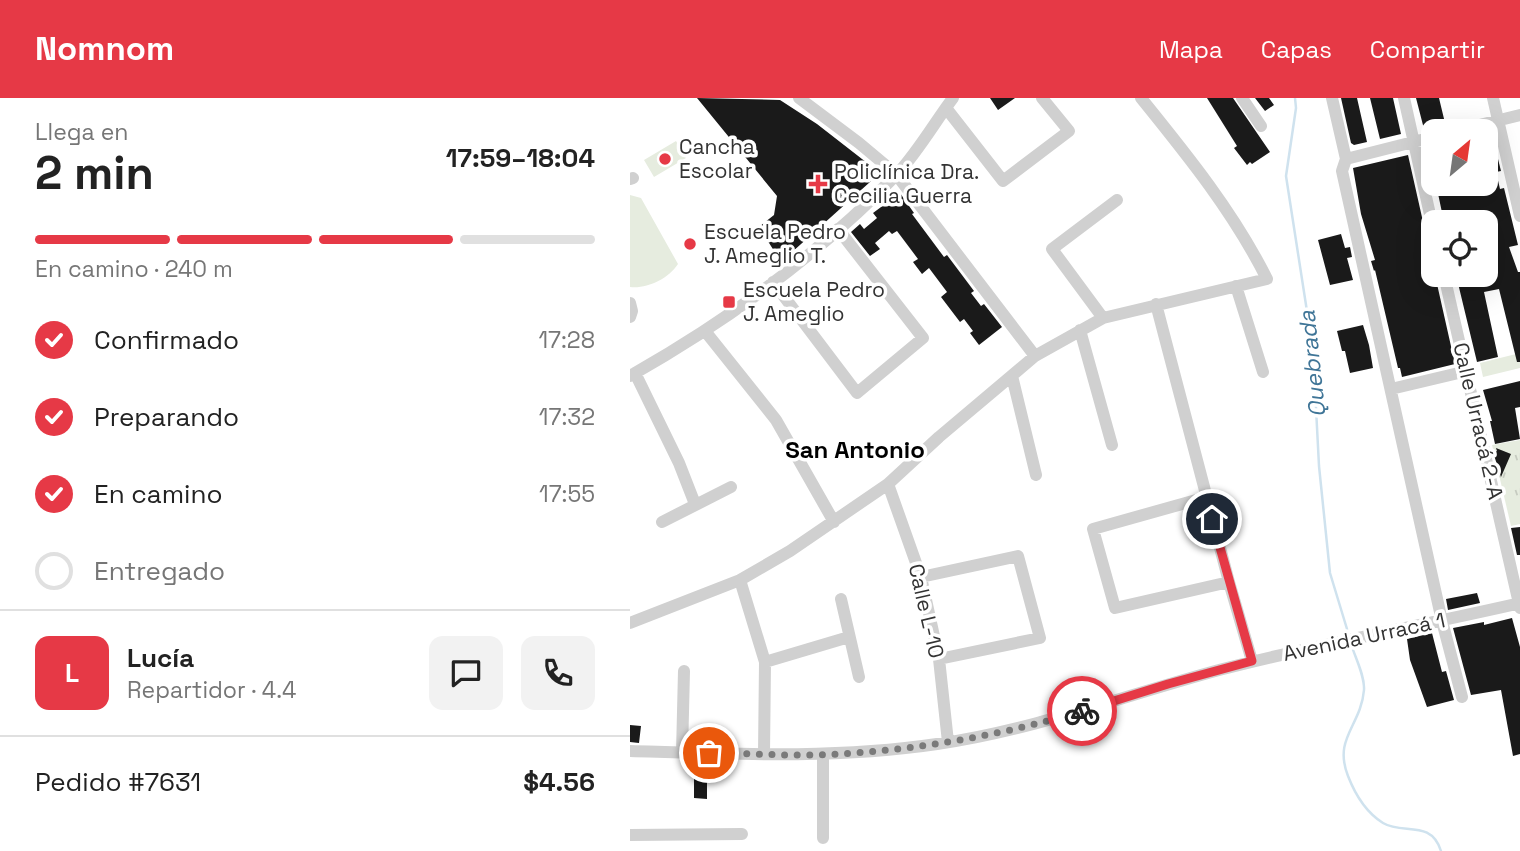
<!DOCTYPE html>
<html lang="es">
<head>
<meta charset="utf-8">
<style>
  body { margin:0; font-family:"Space Grotesk",sans-serif; background:#f2f2f2; color:#222; height:100vh; display:flex; flex-direction:column; font-size:26px; white-space:nowrap }
  * { box-sizing:border-box; margin:0 }
  p { font-size:23px; color:#767676 }
  .icon { flex:none; width:38px; height:38px; fill:none; stroke:currentColor; stroke-width:2; stroke-linecap:round; stroke-linejoin:round }
  .map { position:relative; flex:1; overflow:hidden }
  .side { display:flex; flex-direction:column; background:#fff; width:630px }
  .side>* { flex:none }
  .needle { width:46px; rotate:29deg }
  .controls { position:absolute; left:791px; top:21px; display:grid; gap:14px }
  .controls a { display:grid; place-items:center; width:77px; height:77px; border-radius:14px; background:#fff; box-shadow:0 7px 28px #0002; font-size:35px }
  .pin { position:absolute; display:grid; place-items:center; width:60px; height:60px; color:#fff; margin:-30px; border:4px solid #fff; border-radius:50%; box-shadow:0 2px 7px #0007 }
  .courier { position:absolute; display:grid; place-items:center; width:70px; height:70px; margin:-35px; border:5px solid #e63946; border-radius:50%; background:#fff; color:#222; box-shadow:0 2px 9px #0007 }
  .headline em { font-style:normal; font-weight:700 }
  .headline div { display:flex; flex-direction:column-reverse }
  .headline { display:flex; align-items:center; justify-content:space-between; height:119px; padding:0 35px }
  h1 { font-size:46px; font-weight:700; line-height:52px }
  .bar { display:grid; grid-template-columns:repeat(4,1fr); gap:10px 7px; align-content:center; height:84px; padding:0 35px }
  .bar i { height:9px; border-radius:5px; background:#e0e0e0 }
  .bar .on { background:#e63946 }
  .bar p { grid-column:span 4 }
  .line { display:flex; align-items:center; gap:18px; padding:0 35px; border-top:2px solid #e0e0e0 }
  .line div { flex:1 }
  .round { display:grid; place-items:center; flex:none; width:74px; height:74px; border-radius:14px; background:#f2f2f2 }
  ol { padding:0 35px; list-style:none }
  li { display:flex; align-items:center; gap:21px; height:77px }
  li p { margin-inline-start:auto }
  li .icon { padding:7px; border-radius:50%; background:#e63946; color:#fff; stroke-width:4 }
  li:last-child { color:#767676 }
  li i { width:38px; height:38px; border:4px solid #e0e0e0; border-radius:50% }
  header { display:flex; align-items:center; gap:42px; box-sizing:border-box; height:98px; padding:0 35px; background:#e63946; color:#fff }
  header strong { font-size:33px }
  nav { display:flex; gap:38px; margin-inline-start:auto; font-size:24px }
  main { display:flex; flex:1; min-height:0 }
  .map>svg:first-child { display:block }
  .green { fill:#e6ecdf }
  .park { fill:url(#park-tufts) }
  .lines { fill:none; stroke-linecap:round; stroke-linejoin:round }
  .stream { stroke:#cfe2ee; stroke-width:2.5 }
  .building { fill:#1a1a1a }
  .minor { stroke:#d0d0d0; stroke-width:12 }
  .done { stroke:#7a7a7a; stroke-width:7; stroke-dasharray:0 12.6 }
  .route { stroke:#e63946; stroke-width:9 }
  .poi-dot { fill:#e63946; stroke:#fff; stroke-width:2.5 }
  .labels { text-anchor:middle; stroke-width:7; stroke-linejoin:round; paint-order:stroke }
  .poi-label { font-size:21px; fill:#333; stroke:#fff; text-anchor:start }
  .street-label { font-size:21px; fill:#333; stroke:#fff }
  .water-label { font-size:23px; font-style:italic; fill:#3f7597; stroke:#fff }
  .quarter-label { font-size:24px; font-weight:bold; fill:#000; stroke:#fff }
</style>
</head>
<body>
<header>
<strong>Nomnom</strong>
<nav><a>Mapa</a><a>Capas</a><a>Compartir</a></nav>
</header>
<main>
<section class="side">
<div class="headline"><div><h1>2 min</h1><p>Llega en</p></div><em>17:59–18:04</em></div>
<div class="bar"><i class="on"></i><i class="on"></i><i class="on"></i><i></i><p>En camino · 240 m</p></div>
<ol>
<li><svg class="icon" aria-label="check" viewBox="0 0 24 24"><path d="M5 12l5 5 9-10"/></svg>Confirmado<p>17:28</p></li>
<li><svg class="icon" aria-label="check" viewBox="0 0 24 24"><path d="M5 12l5 5 9-10"/></svg>Preparando<p>17:32</p></li>
<li><svg class="icon" aria-label="check" viewBox="0 0 24 24"><path d="M5 12l5 5 9-10"/></svg>En camino<p>17:55</p></li>
<li><i></i>Entregado</li>
</ol>
<div class="line" style="height:126px"><b class="round" style="background:#e63946;color:#fff">L</b><div><b>Lucía</b><p>Repartidor · 4.4</p></div><a class="round"><svg class="icon" aria-label="chat" viewBox="0 0 24 24"><path d="M4 5h16v11H9l-5 4z"/></svg></a><a class="round"><svg class="icon" aria-label="phone" viewBox="0 0 24 24"><path d="M5 4h4l2 5-3 2q2 4 5 5l2-3 5 2v4C11 20 4 13 5 4z"/></svg></a></div>
<div class="line" style="height:91px"><div>Pedido #7631</div><b>$4.56</b></div>
</section>
<div class="map">
<svg width="890" height="753" viewBox="0 0 890 753">
  <defs>
    <pattern id="park-tufts" width="24" height="20" patternUnits="userSpaceOnUse" patternTransform="scale(1.75)"><rect width="24" height="20" fill="#e6ecdf"/><path d="M3 7l-1-3M5 7V3M7 7l1-3M15 17l-1-3M17 17v-4M19 17l1-3" fill="none" stroke="#c6cbc0"/></pattern>
  </defs>
  <rect width="100%" height="100%" fill="#fff"/>
  <path class="green" d="M46 43 56 60 24 79 14 62Z
    M0 97 11 100 48 166C38 181 17 191 0 189Z
    M890 255V270L853 279 850 265Z"/>
  <path class="park" d="M890 342V426L881 428 862 347Z"/>
  <g class="lines">
    <path class="stream" d="M665 0 666 10 656 78 683 252 689 368 700 475 717 531
      M721 546C725 559 735 578 734 592 731 628 703 640 718 678 725 696 737 715 753 725 773 737 801 721 811 753"/>
  </g>
  <path class="building" d="M67 0 150 2 187 26 250 75 151 164 129 129 144 117 147 98Z
    M360 0H385L368 12Z
    M577 0H603L640 54 622 66 620 64 617 67 604 50 607 48Z
    M625 0H639L644 7 635 13Z
    M711 0H727L737 44 724 47 721 45Z
    M740 0H763L771 36 750 41Z
    M786 0H809L815 25 794 31Z
    M778 57 825 266 772 279 770 270H768L745 172 744 173 741 163 745 162 731 116 723 70Z
    M868 61 871 73 866 74 870 91 874 90 888 147 879 149 888 174H890V264H887L869 191 854 194 868 259 847 264 826 177H860L856 161 862 159 856 141V124L853 116 836 119 837 124H814L806 86H856V63Z
    M270 95 284 115 282 116 314 159 317 157 344 193 341 195 351 208 354 206 372 229 349 247 340 235 343 233 334 221 330 224 311 199 317 194 299 170 292 176 283 164 288 161 267 133 262 136 259 133 245 145 250 151 240 158 221 134 230 126 234 131 247 120 243 115Z
    M711 136 715 150 720 149 722 159 717 160 723 182 700 187 688 142Z
    M733 227 739 247 743 270 720 275 715 253H712L707 233Z
    M890 283V309L885 310 890 341 865 346 860 323H862L853 292Z
    M866 350 881 356 871 379 863 354 867 353Z
    M890 429V457H887L881 430Z
    M847 495 850 505 818 512 816 501Z
    M882 520 890 549V656L883 658 871 592 841 597 823 530 854 524V527Z
    M802 535 812 574 816 573 824 602 797 609 780 562 777 541Z
    M0 627 11 628 9 645 0 644Z
    M64 671H77V701L64 700Z"/>
  <g class="lines">
    <path class="minor" d="M169 0 229 45 266 76 405 258
      M612 0 631 28
      M702 0 716 61 712 73 812 523 832 599
      M774 0 803 130
      M863 0 890 118
      M316 10 373 83 439 33 412 0
      M825 33 890 17
      M716 61 803 39
      M0 81 3 80
      M814 177 890 510
      M143 184 227 295 293 240 208 131
      M606 188 633 274
      M0 205 2 213 0 219
      M526 206 599 484 622 563
      M473 220 422 151 487 102
      M450 232 482 347
      M75 233 146 322 204 424
      M5 275 49 365 65 406
      M0 278C97 223 192 154 269 74 289 52 305 24 323 0
      M382 278 406 377
      M761 291 837 273
      M258 386 291 479 309 561 318 644
      M577 399 463 431 485 510 599 484
      M32 424 101 389
      M291 479 388 458 410 540 309 561
      M110 482 135 564 134 656
      M211 501 229 579
      M0 525 110 482 160 453 258 386 309 339 405 258 473 220 637 181C604 115 558 58 511 0
      M135 564 219 539
      M0 653C102 656 206 661 307 646 404 632 496 597 589 572 689 546 790 528 890 505
      M52 655 54 573
      M0 737 112 736
      M193 740V656"/>
  </g>
  <g class="lines">
    <path class="done" d="M79 655C122 655 166 659 209 656 291 651 374 637 452 613"/>
    <path class="route" d="M452 613 538 586 622 563 582 421"/>
  </g>
  <g class="poi-dot">
    <circle cx="35" cy="61" r="7"/>
    <path d="M184.5 75.5h7v7h7v7h-7v7h-7v-7h-7v-7h7z"/>
    <circle cx="60" cy="146" r="7"/>
    <rect x="92" y="197" width="14" height="14" rx="3.5"/>
  </g>
  <g class="labels">
    <g class="poi-label">
      <text x="49" y="56">Cancha<tspan x="49" dy="24">Escolar</tspan></text>
      <text x="204" y="81">Policlínica Dra.<tspan x="204" dy="24">Cecilia Guerra</tspan></text>
      <text x="74" y="141">Escuela Pedro<tspan x="74" dy="24">J. Ameglio T.</tspan></text>
      <text x="113" y="199">Escuela Pedro<tspan x="113" dy="24">J. Ameglio</tspan></text>
    </g>
    <g class="street-label">
      <text transform="translate(848 323) rotate(77)" y="7">Calle Urracá 2-A</text>
      <text transform="translate(296 513) rotate(77)" y="7">Calle L-10</text>
      <text transform="translate(734 539) rotate(-12)" y="7">Avenida Urracá 1</text>
    </g>
    <g class="water-label">
      <text transform="translate(682 266) rotate(-96)" y="8">Quebrada</text>
    </g>
    <g class="quarter-label">
      <text x="225" y="360">San Antonio</text>
    </g>
  </g>
</svg>
<div class="controls">
<a><svg class="needle" viewBox="-14 -14 28 28"><path d="M0-13l5 13h-10z" fill="#e53935"/><path d="M0 13l5-13h-10z" fill="#767676"/></svg></a>
<a><svg class="icon" aria-label="locate" viewBox="0 0 24 24"><circle cx="12" cy="12" r="6"/><path d="M12 2v4M12 18v4M2 12h4M18 12h4"/></svg></a>
</div>
<div class="pin" style="left:79px;top:655px;background:#ea580c"><svg class="icon" aria-label="bag" viewBox="0 0 24 24"><path d="M5 8h14l-1 12H6zM9 8a3 3 0 0 1 6 0"/></svg></div>
<div class="pin" style="left:582px;top:421px;background:#1f2937"><svg class="icon" aria-label="home" viewBox="0 0 24 24"><path d="M3 11l9-7 9 7M6 9v11h12V9"/></svg></div>
<div class="courier" style="left:452px;top:613px"><svg class="icon" aria-label="bike" viewBox="0 0 24 24"><circle cx="6" cy="16" r="4"/><circle cx="18" cy="16" r="4"/><path d="M6 16l4-8h5l3 8M10 8l3 8H6M13 5h3"/></svg></div>
</div>
</main>
</body>
</html>
